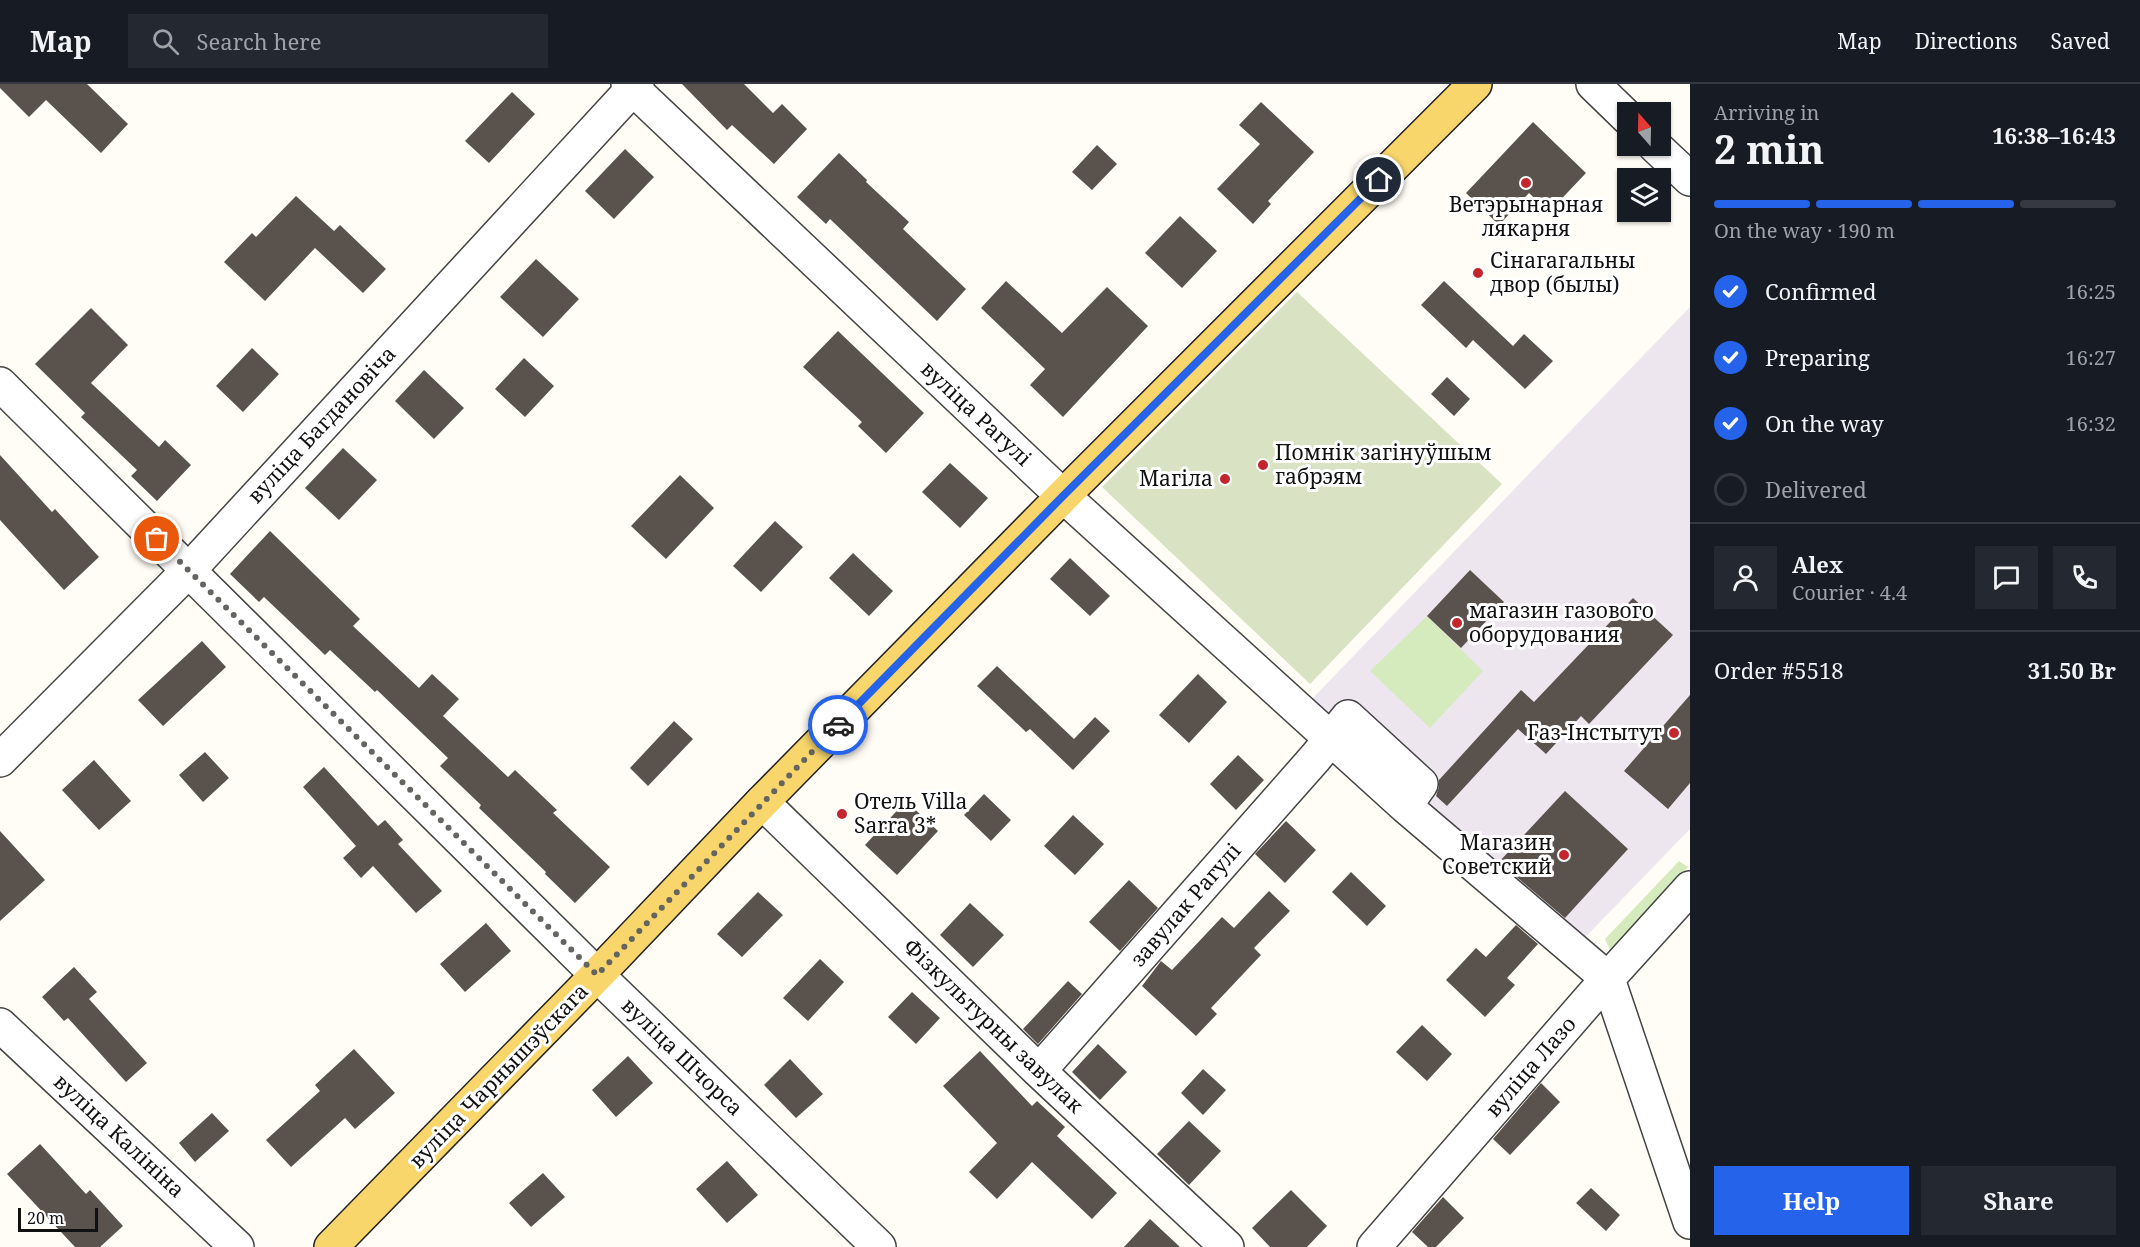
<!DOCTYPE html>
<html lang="en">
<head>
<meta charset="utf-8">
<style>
  body { margin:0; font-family:"Noto Serif",serif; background:#242831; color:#f1f3f6; height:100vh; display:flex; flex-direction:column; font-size:22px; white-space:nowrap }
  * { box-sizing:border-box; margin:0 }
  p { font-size:20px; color:#9ea1a6 }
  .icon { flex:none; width:33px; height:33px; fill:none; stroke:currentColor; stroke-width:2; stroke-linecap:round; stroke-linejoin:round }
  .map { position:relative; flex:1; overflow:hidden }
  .drawer { display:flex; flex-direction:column; background:#171b24; width:450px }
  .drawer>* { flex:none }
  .needle { width:39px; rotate:340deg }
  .controls { position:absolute; left:1617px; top:18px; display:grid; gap:12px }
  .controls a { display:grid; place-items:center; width:54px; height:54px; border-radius:0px; background:#171b24; box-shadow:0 2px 4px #0004; font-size:30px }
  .scale { position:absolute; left:18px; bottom:15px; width:80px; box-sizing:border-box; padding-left:6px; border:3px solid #111; border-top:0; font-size:16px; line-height:21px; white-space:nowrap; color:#111; -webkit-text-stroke:4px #fff; paint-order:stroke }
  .pin { position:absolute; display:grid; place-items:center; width:51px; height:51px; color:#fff; margin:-26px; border:3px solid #fff; border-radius:50%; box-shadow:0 2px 6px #0007 }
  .courier { position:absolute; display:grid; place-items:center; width:60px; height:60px; margin:-30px; border:4px solid #2563eb; border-radius:50%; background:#fff; color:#222; box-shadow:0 2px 8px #0007 }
  .head em { font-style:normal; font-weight:700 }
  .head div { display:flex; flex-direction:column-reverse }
  .head { display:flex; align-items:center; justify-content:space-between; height:102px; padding:0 24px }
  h1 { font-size:39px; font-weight:700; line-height:45px }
  .bar { display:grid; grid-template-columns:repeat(4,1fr); gap:9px 6px; align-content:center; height:72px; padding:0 24px }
  .bar i { height:8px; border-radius:4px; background:#363941 }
  .bar .active { background:#2563eb }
  .bar p { grid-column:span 4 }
  .line { display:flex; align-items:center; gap:15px; padding:0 24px; border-top:2px solid #363941 }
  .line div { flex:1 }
  .round { display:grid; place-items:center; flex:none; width:63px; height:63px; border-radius:0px; background:#242831 }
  ol { padding:0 24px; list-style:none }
  li { display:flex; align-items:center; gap:18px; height:66px }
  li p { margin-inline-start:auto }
  li .icon { padding:6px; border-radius:50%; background:#2563eb; color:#fff; stroke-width:4 }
  li:last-child { color:#9ea1a6 }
  li i { width:33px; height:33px; border:3px solid #363941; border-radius:50% }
  .cta { display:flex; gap:12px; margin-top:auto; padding:12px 24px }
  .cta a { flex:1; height:69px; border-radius:0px; background:#2563eb; color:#fff; font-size:24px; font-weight:700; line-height:69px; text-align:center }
  .cta a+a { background:#242831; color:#f1f3f6 }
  header { display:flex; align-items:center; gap:36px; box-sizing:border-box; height:84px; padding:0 30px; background:#171b24; border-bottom:2px solid #363941 }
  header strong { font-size:28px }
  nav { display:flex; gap:33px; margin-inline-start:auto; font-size:21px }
  .search { width:420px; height:54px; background:#242831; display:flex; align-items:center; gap:15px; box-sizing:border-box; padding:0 21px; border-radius:0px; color:#9ea1a6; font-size:22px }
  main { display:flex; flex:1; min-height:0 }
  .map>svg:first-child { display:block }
  .industrial { fill:#eee6ef }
  .green { fill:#d5ebbd }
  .cemetery { fill:#d9e3c4 }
  .building { fill:#5a524d }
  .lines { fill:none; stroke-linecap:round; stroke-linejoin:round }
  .minor-casing { stroke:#444; stroke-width:36 }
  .major-casing { stroke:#222; stroke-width:36 }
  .minor { stroke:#fff; stroke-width:33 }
  .major { stroke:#f9d66b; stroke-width:33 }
  .done { stroke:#646461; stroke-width:6; stroke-dasharray:0 10.8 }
  .route { stroke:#2563eb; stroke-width:8 }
  .poi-dot { fill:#c4262e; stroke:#fff; stroke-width:2 }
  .labels { text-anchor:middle; stroke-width:6; stroke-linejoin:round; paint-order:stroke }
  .poi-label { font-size:21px; fill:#111; stroke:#fff; text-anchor:start }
  .street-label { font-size:21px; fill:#111; stroke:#fff }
</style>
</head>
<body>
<header>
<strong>Map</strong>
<div class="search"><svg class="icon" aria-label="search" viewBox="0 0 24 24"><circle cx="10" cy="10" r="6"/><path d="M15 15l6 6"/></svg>Search here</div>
<nav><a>Map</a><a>Directions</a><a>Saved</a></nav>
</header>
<main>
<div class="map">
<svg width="1690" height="1163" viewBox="0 0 1690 1163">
  <rect width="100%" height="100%" fill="#fffdf5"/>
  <path class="industrial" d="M1690 223V745L1571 868 1310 617Z"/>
  <path class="green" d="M1427 532 1483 587 1430 644 1370 587Z
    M1679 777 1688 783 1611 868 1605 855Z"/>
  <path class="cemetery" d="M1297 208 1502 400 1310 600 1102 403Z"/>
  <path class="building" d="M0 0H87L128 40 101 69 46 16 29 33 0 4Z
    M682 0H744L773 29 782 20 807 45 774 80 732 41 727 46Z
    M512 8 535 30 489 79 465 57Z
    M1261 18 1314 68 1268 117 1271 120 1253 140 1217 105 1260 60 1239 41Z
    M1533 38 1586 89 1549 128 1529 109 1499 141 1466 109Z
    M1097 61 1117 80 1092 106 1072 88Z
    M625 65 654 93 614 135 585 107Z
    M839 69 867 96 866 98 909 138 903 145 966 205 937 237 830 135 826 140 797 113Z
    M296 112 334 147 340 141 386 185 363 209 315 164 265 217 224 178 252 149 256 153Z
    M1180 132 1217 167 1182 204 1145 169Z
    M536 175 579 215 543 253 500 213Z
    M1006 197 1062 249 1107 203 1148 242 1063 333 1030 301 1045 285 981 224Z
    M1444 197 1513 262 1524 250 1553 277 1525 305 1473 256 1466 264 1421 221Z
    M91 224 128 261 91 299 159 363 165 356 191 381 157 417 131 392 137 386 81 333 85 329 35 280Z
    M838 247 924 329 886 369 858 342 862 338 803 283Z
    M252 264 279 290 243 328 216 302Z
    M524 274 554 302 525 333 495 305Z
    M424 286 464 324 434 355 395 317Z
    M1447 293 1470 315 1454 332 1431 310Z
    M343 364 377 396 339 436 305 404Z
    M0 371 52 428 55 425 99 473 64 506 0 436Z
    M950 379 988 414 960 444 922 408Z
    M680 391 714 424 666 475 631 442Z
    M775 437 803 463 761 508 733 482Z
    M270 447 360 535 353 542 419 604 432 590 459 615 443 632 508 693 515 686 557 726 553 729 610 783 575 819 545 790 546 788 479 724 481 721 440 682 448 674 377 606 375 608 330 566 325 571 264 513 259 518 230 490Z
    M853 469 893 507 869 532 829 494Z
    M1070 474 1110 512 1090 532 1050 495Z
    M1470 486 1504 518 1461 564 1427 532Z
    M1633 514 1673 551 1589 640 1581 632 1546 670 1518 645 1447 722 1436 712 1439 703V696L1521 606 1534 618Z
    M202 557 226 583 163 642 138 616Z
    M997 582 1074 655 1095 633 1110 647 1073 686 1030 645 1026 648 977 602Z
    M1198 590 1227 618 1189 659 1159 631Z
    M1690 611V699L1668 725 1624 687Z
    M674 637 693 655 648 702 630 684Z
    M205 668 229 694 203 718 179 691Z
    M1238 671 1264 696 1236 726 1210 700Z
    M94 676 131 717 99 746 62 706Z
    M324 683 378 742 385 736 403 756 398 760 442 807 416 829 373 782 361 794 343 774 356 762 303 703Z
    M1565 707 1628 765 1565 834 1499 778Z
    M984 710 1011 736 991 757 964 731Z
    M906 717 938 747 897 791 865 761Z
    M1073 731 1104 760 1075 791 1044 762Z
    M1286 737 1316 766 1285 799 1255 770Z
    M0 747 45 796 0 837Z
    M1351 788 1386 822 1367 842 1332 808Z
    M1129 796 1158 824 1120 867 1089 838Z
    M1269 807 1290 827 1254 864 1261 871 1211 924 1217 930 1196 952 1142 902 1161 877 1172 886 1222 833 1234 844Z
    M758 808 783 831 742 873 717 850Z
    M970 819 1004 851 973 883 940 851Z
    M486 839 511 867 465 908 440 880Z
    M1516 841 1538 860 1507 894 1515 901 1485 933 1446 896 1476 864 1486 873Z
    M820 875 844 898 808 937 783 914Z
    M74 883 97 908 89 915 147 979 126 998 68 934 64 937 42 913Z
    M1068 897 1082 910 1038 960 1023 945Z
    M912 908 940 934 916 960 888 933Z
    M1422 941 1452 970 1427 997 1396 968Z
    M1098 960 1127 988 1100 1016 1072 988Z
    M354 965 395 1009 355 1045 345 1034 291 1083 266 1056 320 1007 315 1001Z
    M980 967 1032 1022 1037 1017 1065 1043 1057 1052 1117 1109 1092 1135 1032 1078 997 1115 969 1088 997 1059 943 1002Z
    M628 972 653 999 616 1033 592 1006Z
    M790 975 823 1010 796 1034 764 1001Z
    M1203 985 1226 1006 1203 1031 1181 1009Z
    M1541 999 1560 1018 1510 1071 1493 1055Z
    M212 1029 229 1047 195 1078 179 1059Z
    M1189 1037 1221 1067 1189 1101 1157 1070Z
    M40 1060 86 1110 90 1106 123 1142 100 1163H75L7 1090Z
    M727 1077 758 1111 727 1139 696 1105Z
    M543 1089 565 1113 531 1143 509 1119Z
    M1591 1104 1620 1131 1606 1147 1576 1119Z
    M1291 1106 1327 1142 1307 1163H1270L1252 1144Z
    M1443 1113 1464 1134 1436 1163H1428L1412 1148Z
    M1150 1135 1180 1163H1124Z"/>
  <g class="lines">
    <g class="minor-casing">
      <path id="minor" d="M628 0 1048 398 1405 722 1421 700 1348 633 1316 673 1039 987
        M1593 0 1628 34
        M1655 62 1690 95
        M0 300 597 891 879 1163
        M0 676 189 486 637 0
        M762 718 1039 987 1227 1163
        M1405 722 1608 895
        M1608 895 1690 1138
        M0 941 237 1163
        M1374 1163 1593 911 1690 804"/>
    </g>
    <g class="major-casing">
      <path id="major" d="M331 1163 597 891 762 718 1063 412 1475 0"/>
    </g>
    <use href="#minor" class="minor"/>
    <use href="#major" class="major"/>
  </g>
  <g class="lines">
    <path class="done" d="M157 455 597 891 838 641"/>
    <path class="route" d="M838 641 1063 412 1379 96"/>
  </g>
  <g class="poi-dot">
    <circle cx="1526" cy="99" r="6"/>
    <circle cx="1478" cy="189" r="6"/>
    <circle cx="1263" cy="381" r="6"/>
    <circle cx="1225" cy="395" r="6"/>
    <circle cx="1457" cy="539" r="6"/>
    <circle cx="1674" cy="649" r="6"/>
    <circle cx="842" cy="730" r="6"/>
    <circle cx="1564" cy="771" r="6"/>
  </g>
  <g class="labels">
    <g class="poi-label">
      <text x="1526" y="128" text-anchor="middle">Ветэрынарная<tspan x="1526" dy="24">лякарня</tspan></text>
      <text x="1490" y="184">Сінагагальны<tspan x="1490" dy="24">двор (былы)</tspan></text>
      <text x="1275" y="376">Помнік загінуўшым<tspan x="1275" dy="24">габрэям</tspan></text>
      <text x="1213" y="402" text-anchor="end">Магіла</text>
      <text x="1469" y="534">магазин газового<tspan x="1469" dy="24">оборудования</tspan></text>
      <text x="1662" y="656" text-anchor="end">Газ-Інстытут</text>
      <text x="854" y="725">Отель Villa<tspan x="854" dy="24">Sarra 3*</tspan></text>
      <text x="1552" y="766" text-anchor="end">Магазин<tspan x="1552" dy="24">Советский</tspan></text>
    </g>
    <g class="street-label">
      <text transform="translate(976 330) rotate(43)" y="7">вуліца Рагулі</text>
      <text transform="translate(322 341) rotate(-47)" y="7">вуліца Багдановіча</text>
      <text transform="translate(1186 821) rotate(-49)" y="7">завулак Рагулі</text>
      <text transform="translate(993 942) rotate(44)" y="7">Фізкультурны завулак</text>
      <text transform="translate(682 973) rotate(44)" y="7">вуліца Шчорса</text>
      <text transform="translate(1531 983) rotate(-49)" y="7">вуліца Лазо</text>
      <text transform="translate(499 992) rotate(-46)" y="7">вуліца Чарнышэўскага</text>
      <text transform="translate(119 1052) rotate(43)" y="7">вуліца Калініна</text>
    </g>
  </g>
</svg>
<div class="controls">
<a><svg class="needle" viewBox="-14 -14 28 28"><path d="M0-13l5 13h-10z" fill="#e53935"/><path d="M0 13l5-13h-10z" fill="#9ea1a6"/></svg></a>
<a><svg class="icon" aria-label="layers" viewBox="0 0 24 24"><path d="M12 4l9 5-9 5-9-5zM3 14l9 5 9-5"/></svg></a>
</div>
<div class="scale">20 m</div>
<div class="pin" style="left:157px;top:455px;background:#ea580c"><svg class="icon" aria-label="bag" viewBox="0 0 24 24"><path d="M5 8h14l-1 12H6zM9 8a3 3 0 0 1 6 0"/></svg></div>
<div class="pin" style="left:1379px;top:96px;background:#1f2937"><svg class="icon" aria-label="home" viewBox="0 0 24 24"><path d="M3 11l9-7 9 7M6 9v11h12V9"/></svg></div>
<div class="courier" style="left:838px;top:641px"><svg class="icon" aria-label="car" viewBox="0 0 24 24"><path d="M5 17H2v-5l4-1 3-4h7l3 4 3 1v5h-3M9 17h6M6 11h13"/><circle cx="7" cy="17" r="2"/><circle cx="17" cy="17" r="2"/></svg></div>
</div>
<section class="drawer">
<div class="head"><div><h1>2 min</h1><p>Arriving in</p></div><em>16:38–16:43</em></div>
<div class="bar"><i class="active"></i><i class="active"></i><i class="active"></i><i></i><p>On the way · 190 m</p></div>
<ol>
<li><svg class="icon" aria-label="check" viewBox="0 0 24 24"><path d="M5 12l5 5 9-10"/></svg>Confirmed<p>16:25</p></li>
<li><svg class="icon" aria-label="check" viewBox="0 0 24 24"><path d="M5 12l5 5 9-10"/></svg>Preparing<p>16:27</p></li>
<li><svg class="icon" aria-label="check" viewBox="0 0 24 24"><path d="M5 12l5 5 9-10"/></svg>On the way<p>16:32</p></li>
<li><i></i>Delivered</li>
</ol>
<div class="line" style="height:108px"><a class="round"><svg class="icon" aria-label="person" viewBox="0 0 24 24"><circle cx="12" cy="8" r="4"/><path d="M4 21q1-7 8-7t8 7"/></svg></a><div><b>Alex</b><p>Courier · 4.4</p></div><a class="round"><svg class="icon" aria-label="chat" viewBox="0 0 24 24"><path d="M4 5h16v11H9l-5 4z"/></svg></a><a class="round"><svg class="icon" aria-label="phone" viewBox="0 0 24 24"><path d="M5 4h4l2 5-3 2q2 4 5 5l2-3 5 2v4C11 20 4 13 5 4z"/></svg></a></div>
<div class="line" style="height:78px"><div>Order #5518</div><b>31.50 Br</b></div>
<div class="cta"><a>Help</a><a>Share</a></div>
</section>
</main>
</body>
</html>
